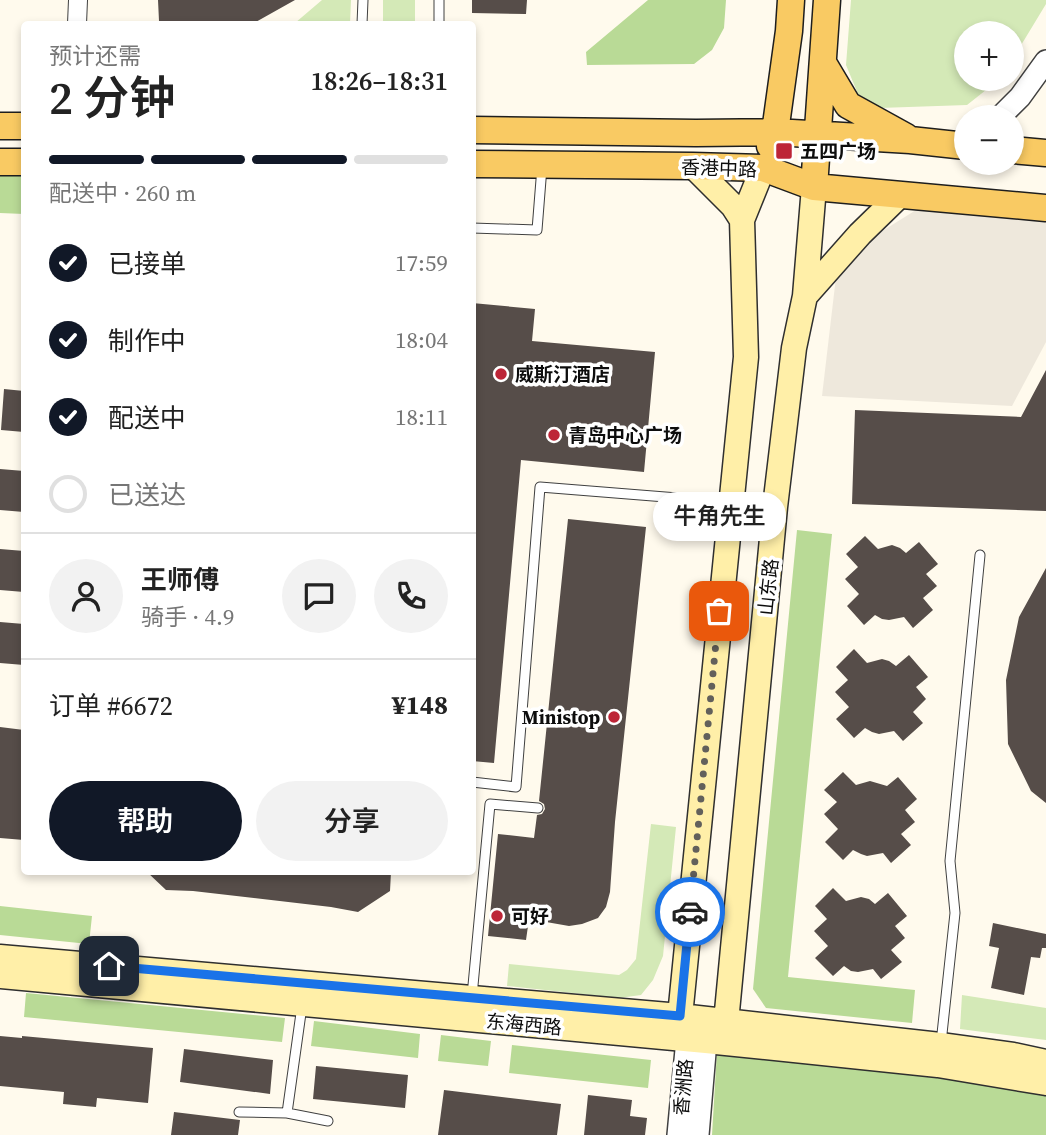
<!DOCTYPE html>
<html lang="zh">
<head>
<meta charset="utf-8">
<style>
  body { margin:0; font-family:"Source Serif 4","Noto Sans SC",serif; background:#f2f2f2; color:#222; height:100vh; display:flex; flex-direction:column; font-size:26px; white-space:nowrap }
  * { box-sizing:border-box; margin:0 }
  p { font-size:23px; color:#767676 }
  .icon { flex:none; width:38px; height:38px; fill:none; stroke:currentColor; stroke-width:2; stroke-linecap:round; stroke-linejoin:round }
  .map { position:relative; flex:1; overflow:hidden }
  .side { position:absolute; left:21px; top:21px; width:455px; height:854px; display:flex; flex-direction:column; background:#fff; border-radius:7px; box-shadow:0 4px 10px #0003 }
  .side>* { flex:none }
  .buttons { position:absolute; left:954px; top:21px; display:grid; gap:14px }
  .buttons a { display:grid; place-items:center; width:70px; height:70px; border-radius:50%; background:#fff; box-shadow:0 4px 10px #0003; font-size:35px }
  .pin { position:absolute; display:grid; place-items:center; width:60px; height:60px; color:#fff; margin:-30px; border-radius:14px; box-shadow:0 4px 10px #0006 }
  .courier { position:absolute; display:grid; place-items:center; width:70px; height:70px; margin:-35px; border:5px solid #1a73e8; border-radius:50%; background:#fff; color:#222; box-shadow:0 2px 9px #0007 }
  .bubble { position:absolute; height:49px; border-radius:24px; background:#fff; box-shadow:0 4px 10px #0003; font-size:23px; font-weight:600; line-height:49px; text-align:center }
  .headline em { font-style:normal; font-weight:600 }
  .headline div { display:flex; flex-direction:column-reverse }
  .headline { display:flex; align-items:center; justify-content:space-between; height:119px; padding:0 28px }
  h1 { font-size:46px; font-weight:600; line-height:52px }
  .bar { display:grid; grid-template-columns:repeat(4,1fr); gap:10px 7px; align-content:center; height:84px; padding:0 28px }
  .bar i { height:9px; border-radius:5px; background:#e0e0e0 }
  .bar .on { background:#111827 }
  .bar p { grid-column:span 4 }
  .line { display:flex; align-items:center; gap:18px; padding:0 28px; border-top:2px solid #e0e0e0 }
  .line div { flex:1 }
  .round { display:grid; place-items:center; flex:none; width:74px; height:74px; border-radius:37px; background:#f2f2f2 }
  ol { padding:0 28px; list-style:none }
  li { display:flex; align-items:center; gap:21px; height:77px }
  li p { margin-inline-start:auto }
  li .icon { padding:7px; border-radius:50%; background:#111827; color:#fff; stroke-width:4 }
  li:last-child { color:#767676 }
  li i { width:38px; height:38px; border:4px solid #e0e0e0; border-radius:50% }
  .button { display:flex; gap:14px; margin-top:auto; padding:14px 28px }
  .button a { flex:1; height:80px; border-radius:42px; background:#111827; color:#fff; font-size:28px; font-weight:600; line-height:80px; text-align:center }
  .button a+a { background:#f2f2f2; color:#222 }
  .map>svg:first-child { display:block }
  .green { fill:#d4e9b7 }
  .forest { fill:#b9da96 }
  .plaza { fill:#eee8dc }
  .building { fill:#564d49 }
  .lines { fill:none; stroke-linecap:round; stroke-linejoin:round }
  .service-casing { stroke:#404040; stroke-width:11 }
  .minor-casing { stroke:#404040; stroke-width:20 }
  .tertiary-casing { stroke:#404040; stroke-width:24 }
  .secondary-casing { stroke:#2f2f2f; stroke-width:27 }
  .primary-casing { stroke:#1e1e1e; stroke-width:29 }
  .service { stroke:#fff; stroke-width:9 }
  .minor { stroke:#fff; stroke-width:18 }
  .tertiary { stroke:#fff; stroke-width:21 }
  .secondary { stroke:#ffefa8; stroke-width:24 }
  .primary { stroke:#f9ca63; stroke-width:26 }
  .done { stroke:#62605b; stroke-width:7; stroke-dasharray:0 12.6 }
  .route { stroke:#1a73e8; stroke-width:9 }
  .poi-dot { fill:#bd2537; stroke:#fff; stroke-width:2.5 }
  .labels { text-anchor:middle; stroke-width:7; stroke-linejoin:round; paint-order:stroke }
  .poi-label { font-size:19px; font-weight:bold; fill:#0d0d0d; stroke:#fff; text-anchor:start }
  .street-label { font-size:19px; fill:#0d0d0d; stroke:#fff }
</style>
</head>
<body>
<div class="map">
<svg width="1046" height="1135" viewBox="0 0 1046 1135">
  <rect width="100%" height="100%" fill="#fffaed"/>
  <path class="green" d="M322 0H351L350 24H290L295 23Z
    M383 0H415V24H383Z
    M851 0H1046V4L1012 60V33H966V79H997L991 86 967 105 879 108 858 94 846 65Z
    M651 824 676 827 663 956 653 980 641 995 619 998 507 986 509 964 619 975 627 970 636 959Z
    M962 995 1046 1008V1040L960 1029Z"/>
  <path class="forest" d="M648 0H726L724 28 712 50 694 64 587 65 586 52Z
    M0 174 24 175V214L0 213Z
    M797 530 832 534 788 977 915 990 912 1023 766 1008 753 989Z
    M0 906 92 916 89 944 0 935Z
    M26 993 285 1018 282 1042 24 1017Z
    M314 1021 420 1034 418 1058 311 1046Z
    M441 1035 491 1041 488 1066 438 1061Z
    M512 1045 651 1060 648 1088 509 1073Z
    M717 1051 1046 1090V1135H712Z"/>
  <path class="plaza" d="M924 205 1046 220V342L1012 406 822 396 836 277 868 240Z"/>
  <path class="building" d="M158 0H295L254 23 159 21Z
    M472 0H527L526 14 472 13Z
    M472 303 535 309 532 341 655 352 644 472 521 460 494 763 472 761Z
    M1046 370V511L852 504 855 410 1021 417Z
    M4 389 24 391V432L1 430Z
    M0 469 24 471V512L0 510Z
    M568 519 646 527 615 822 610 892 606 907 598 918 582 924 569 926 529 919 526 940 488 936 498 834 534 838 537 815 542 814 545 809 544 804 539 801Z
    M865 536 878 549 892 545 900 548 906 553 919 542 938 564 926 574 937 586 923 598 933 610 913 628 904 617 889 620 882 619 875 615 864 625 847 606 859 594 845 579 858 567 846 554Z
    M0 549 24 551V592L0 590Z
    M1046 568V803L1031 791 1008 744 1006 680 1019 617Z
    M0 622 24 624V665L0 663Z
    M854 649 867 663 882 659 889 661 896 666 909 655 928 677 916 687 926 699 913 712 923 723 903 741 894 731 879 734 872 732 865 728 854 738 836 719 849 707 835 692 848 680 836 667Z
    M0 727 24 730V840L0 838Z
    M843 772 856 785 870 781 887 786 898 777 917 799 905 810 915 822 901 834 911 845 891 863 883 853 867 856 861 854 853 850 843 860 825 842 838 829 824 814 837 802 824 790Z
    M147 872H391L390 891 358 912 331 907 193 891 166 890Z
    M833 888 846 901 861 897 869 899 875 904 888 893 907 916 895 926 905 938 891 950 902 962 881 979 873 969 858 972 851 971 844 966 833 976 815 958 828 946 814 931 827 919 815 906Z
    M993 923 1046 934V948H1042L1040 958 1031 957 1024 995 991 988 999 948 989 946Z
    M0 1036 22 1038V1036L153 1048 148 1103 97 1098 96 1107 63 1104 64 1092 0 1086Z
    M184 1049 273 1060 270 1094 180 1082Z
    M316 1066 408 1075 405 1108 313 1099Z
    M444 1090 561 1104 557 1135H438Z
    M588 1095 632 1100 630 1116 647 1118 645 1135H584Z
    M174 1112 240 1120 238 1135H171Z"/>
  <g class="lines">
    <g class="service-casing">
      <path id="service" d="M362 24 363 0
        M439 24V0
        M472 228 537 230 542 167
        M472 782 516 787 540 487 728 502
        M472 996 490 804 538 808
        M941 1043 955 913 950 861 980 555
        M239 1112 287 1113 328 1121
        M287 1113 302 1006"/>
    </g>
    <g class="minor-casing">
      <path id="minor" d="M77 24 78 0"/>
    </g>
    <g class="tertiary-casing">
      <path id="tertiary" d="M1000 117 1020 97 1046 61
        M678 1135 687 1039
        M698 1135 706 1041"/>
    </g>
    <g class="secondary-casing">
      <path id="secondary" d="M693 166 733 206 742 220
        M805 296 860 234 900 195
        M0 957 680 1016 940 1045 1013 1055 1046 1062
        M0 976 706 1041 938 1065 1046 1083
        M684 1031 680 1016 746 357 742 220 763 168
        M714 1033 726 1022 775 507 794 348 805 296 814 187"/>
    </g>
    <g class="primary-casing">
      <path id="primary" d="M823 63 848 105 906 137
        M0 126H24
        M472 130 696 133 775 132 910 140 966 146
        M770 146 775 132 789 31 791 0
        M1012 150 1046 153
        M0 162H24
        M472 164 693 166 763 168 814 187 1046 208
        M814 187 827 0"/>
    </g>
    <use href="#service" class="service"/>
    <use href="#minor" class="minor"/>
    <use href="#tertiary" class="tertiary"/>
    <use href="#secondary" class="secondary"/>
    <use href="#primary" class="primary"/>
  </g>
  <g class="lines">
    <path class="done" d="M690 912 719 611"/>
    <path class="route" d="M109 966 680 1016 690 912"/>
  </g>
  <g class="poi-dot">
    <rect x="775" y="142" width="18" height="18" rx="3.5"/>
    <circle cx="501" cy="374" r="7"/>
    <circle cx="554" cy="435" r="7"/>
    <circle cx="614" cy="717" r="7"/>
    <circle cx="497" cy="916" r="7"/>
  </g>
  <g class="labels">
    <g class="poi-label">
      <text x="800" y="158">五四广场</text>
      <text x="515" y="381">威斯汀酒店</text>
      <text x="568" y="442">青岛中心广场</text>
      <text x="600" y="724" text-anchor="end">Ministop</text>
      <text x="511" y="923">可好</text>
    </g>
    <g class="street-label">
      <text transform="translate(719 168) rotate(2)" y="7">香港中路</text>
      <text transform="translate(768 587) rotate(-84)" y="7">山东路</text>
      <text transform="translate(524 1024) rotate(5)" y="7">东海西路</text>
      <text transform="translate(683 1087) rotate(-85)" y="7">香洲路</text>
    </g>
  </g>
</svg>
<div class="buttons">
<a>+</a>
<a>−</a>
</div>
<div class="pin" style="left:719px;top:611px;background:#ea580c"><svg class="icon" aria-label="bag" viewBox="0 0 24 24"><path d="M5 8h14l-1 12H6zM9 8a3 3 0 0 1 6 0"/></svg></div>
<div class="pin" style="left:109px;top:966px;background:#1f2937"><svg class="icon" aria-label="home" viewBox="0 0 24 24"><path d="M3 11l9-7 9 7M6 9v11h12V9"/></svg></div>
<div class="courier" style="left:690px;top:912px"><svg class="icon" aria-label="car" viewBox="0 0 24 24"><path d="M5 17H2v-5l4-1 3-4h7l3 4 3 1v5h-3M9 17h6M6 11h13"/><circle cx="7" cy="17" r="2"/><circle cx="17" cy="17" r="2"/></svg></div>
<div class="bubble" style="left:653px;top:492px;width:133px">牛角先生</div>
<section class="side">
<div class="headline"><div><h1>2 分钟</h1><p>预计还需</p></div><em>18:26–18:31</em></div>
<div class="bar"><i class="on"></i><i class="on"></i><i class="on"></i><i></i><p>配送中 · 260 m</p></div>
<ol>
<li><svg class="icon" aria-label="check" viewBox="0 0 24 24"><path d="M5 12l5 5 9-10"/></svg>已接单<p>17:59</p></li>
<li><svg class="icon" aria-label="check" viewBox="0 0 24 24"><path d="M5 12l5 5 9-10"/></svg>制作中<p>18:04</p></li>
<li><svg class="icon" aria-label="check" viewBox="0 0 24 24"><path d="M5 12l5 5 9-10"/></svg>配送中<p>18:11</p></li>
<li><i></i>已送达</li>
</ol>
<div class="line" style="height:126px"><a class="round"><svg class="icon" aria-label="person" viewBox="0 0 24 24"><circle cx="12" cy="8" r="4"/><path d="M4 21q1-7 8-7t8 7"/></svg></a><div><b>王师傅</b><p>骑手 · 4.9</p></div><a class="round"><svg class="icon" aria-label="chat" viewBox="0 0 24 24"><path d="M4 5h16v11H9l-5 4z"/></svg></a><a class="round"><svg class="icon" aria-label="phone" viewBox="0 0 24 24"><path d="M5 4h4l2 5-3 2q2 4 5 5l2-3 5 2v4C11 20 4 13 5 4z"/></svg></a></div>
<div class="line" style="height:91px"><div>订单 #6672</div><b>¥148</b></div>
<div class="button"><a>帮助</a><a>分享</a></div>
</section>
</div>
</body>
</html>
